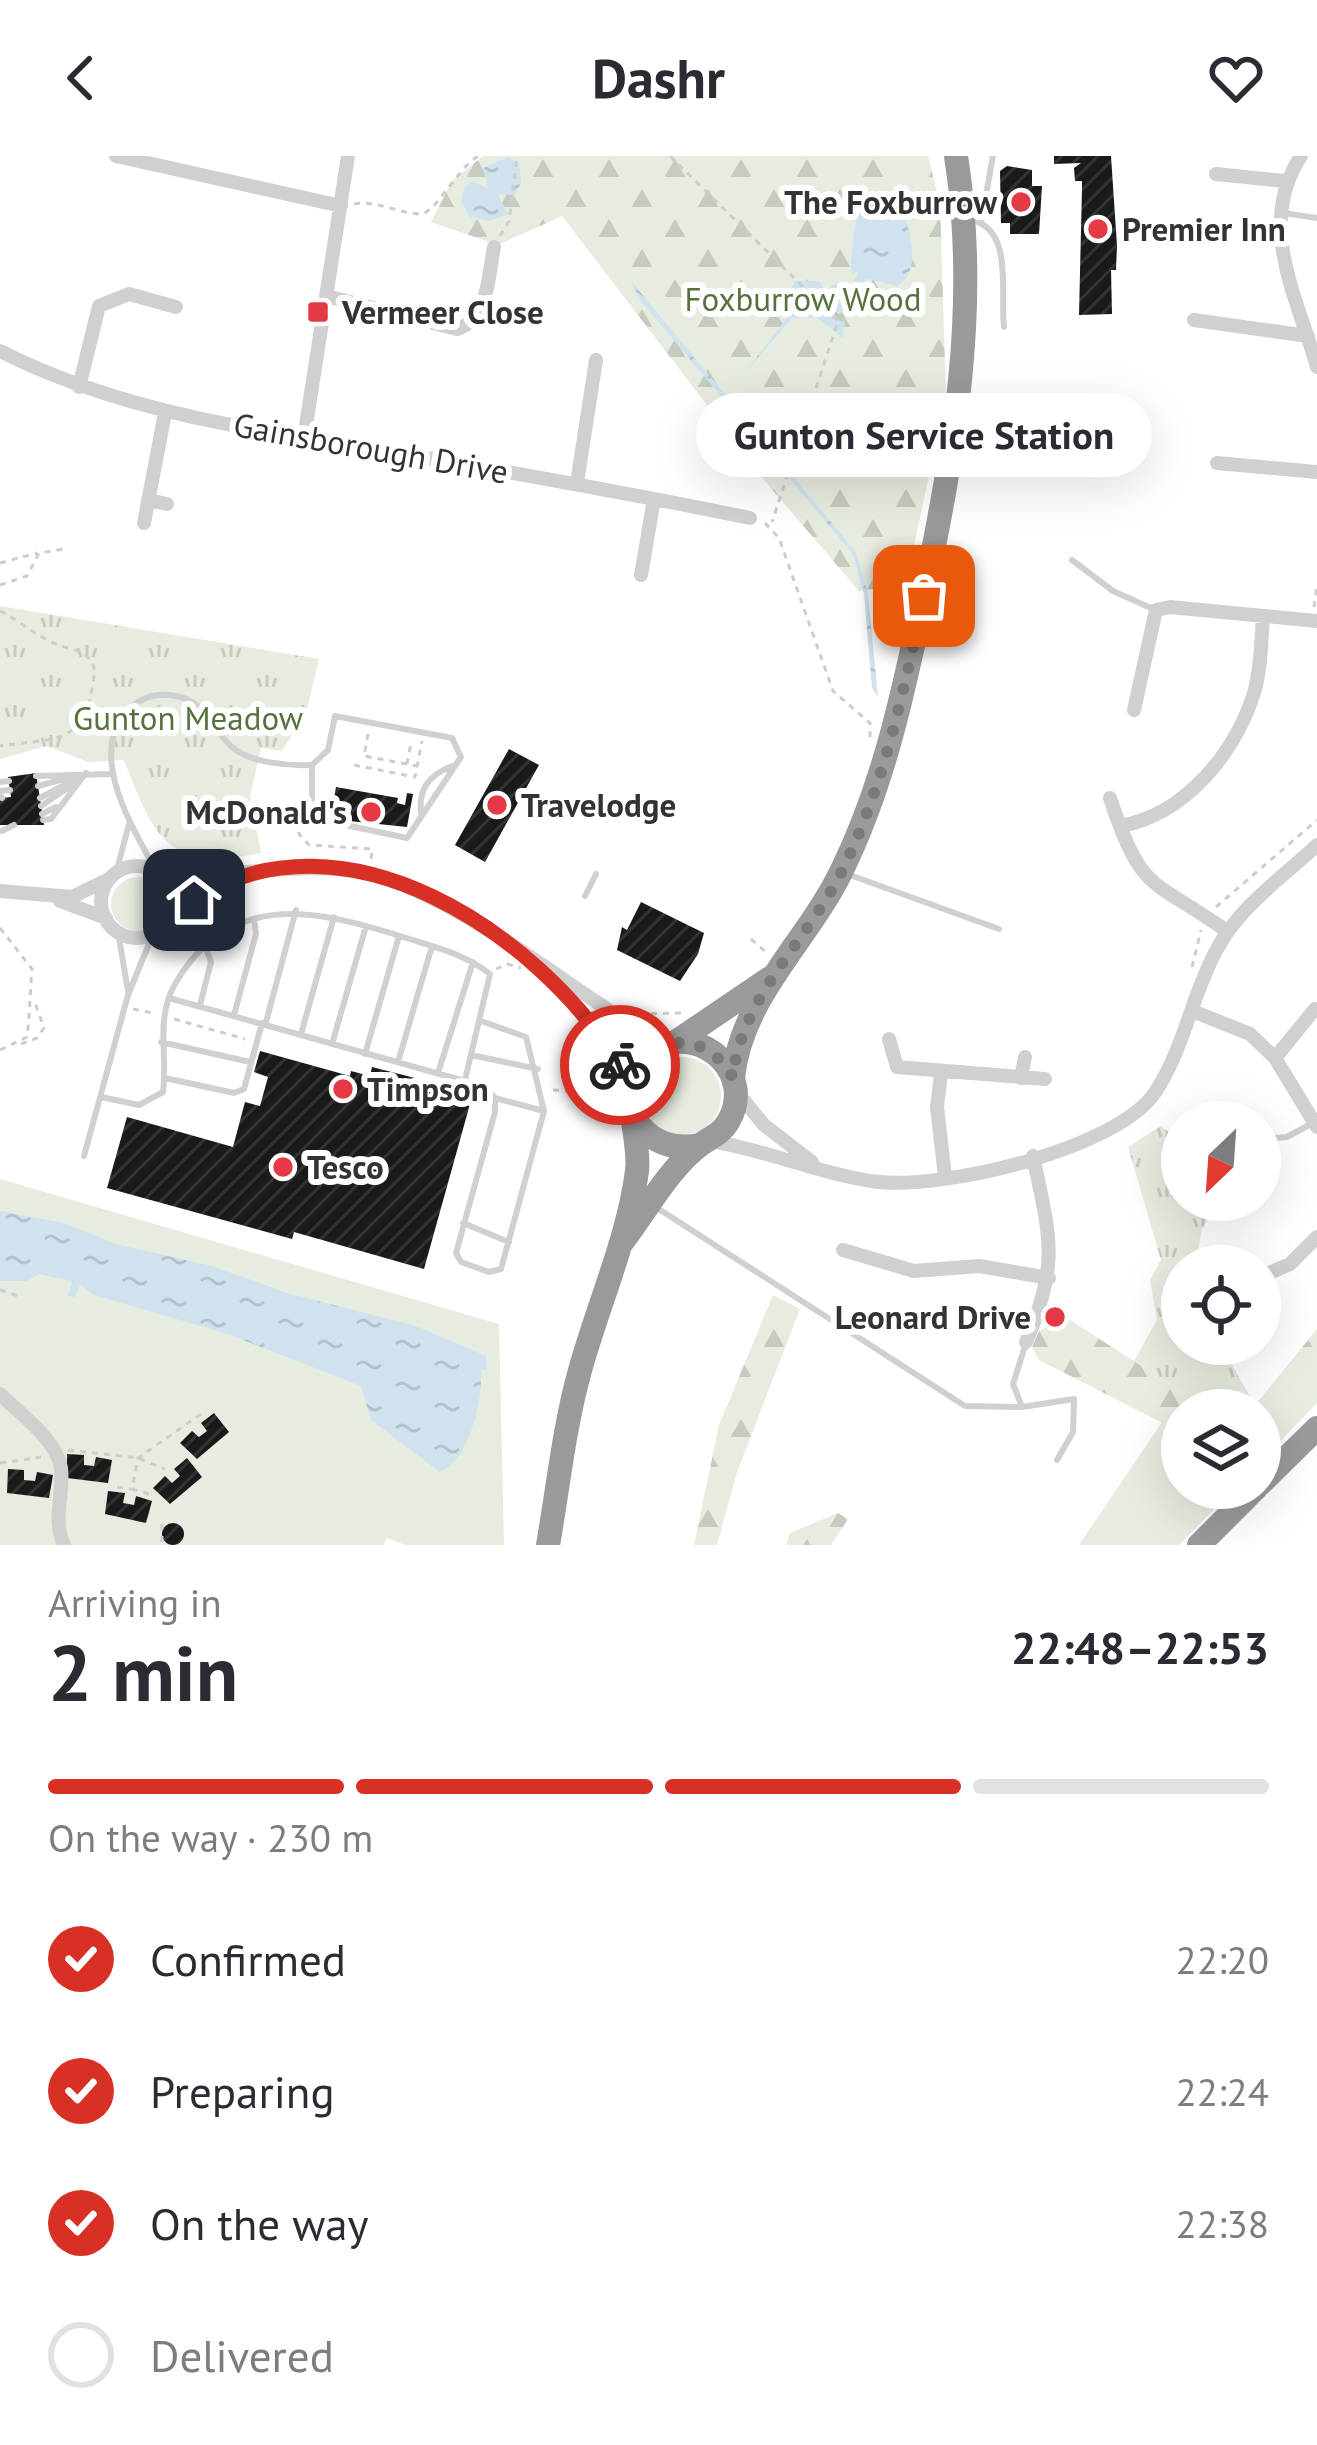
<!DOCTYPE html>
<html lang="en">
<head>
<meta charset="utf-8">
<style>
  body { margin:0; font-family:"PT Sans",sans-serif; background:#f2f2f3; color:#2b2b33; height:100vh; display:flex; flex-direction:column; font-size:45px; white-space:nowrap }
  * { box-sizing:border-box; margin:0 }
  p { font-size:39px; color:#7c7c81 }
  .icon { flex:none; width:66px; height:66px; fill:none; stroke:currentColor; stroke-width:2; stroke-linecap:round; stroke-linejoin:round }
  .map { position:relative; height:1389px; overflow:hidden }
  .sheet { display:flex; flex-direction:column; background:#fff; flex:1 }
  .sheet>* { flex:none }
  .needle { width:78px; rotate:205deg }
  .fabs { position:absolute; left:1161px; top:945px; display:grid; gap:24px }
  .fabs a { display:grid; place-items:center; width:120px; height:120px; border-radius:50%; background:#fff; box-shadow:0 12px 48px #0002; font-size:60px }
  .pin { position:absolute; display:grid; place-items:center; width:102px; height:102px; color:#fff; margin:-51px; border-radius:24px; box-shadow:0 6px 18px #0006 }
  .courier { position:absolute; display:grid; place-items:center; width:120px; height:120px; margin:-60px; border:9px solid #d93025; border-radius:50%; background:#fff; color:#222; box-shadow:0 3px 15px #0007 }
  .bubble { position:absolute; height:84px; border-radius:42px; background:#fff; box-shadow:0 12px 48px #0002; font-size:39px; font-weight:800; line-height:84px; text-align:center }
  .head em { font-style:normal; font-weight:800 }
  .head div { display:flex; flex-direction:column-reverse }
  .head { display:flex; align-items:center; justify-content:space-between; height:204px; padding:0 48px }
  h1 { font-size:78px; font-weight:800; line-height:90px }
  .bar { display:grid; grid-template-columns:repeat(4,1fr); gap:18px 12px; align-content:center; height:144px; padding:0 48px }
  .bar i { height:15px; border-radius:9px; background:#e1e1e2 }
  .bar .on { background:#d93025 }
  .bar p { grid-column:span 4 }
  ol { padding:0 48px; list-style:none }
  li { display:flex; align-items:center; gap:36px; height:132px }
  li p { margin-inline-start:auto }
  li .icon { padding:12px; border-radius:50%; background:#d93025; color:#fff; stroke-width:4 }
  li:last-child { color:#7c7c81 }
  li i { width:66px; height:66px; border:6px solid #e1e1e2; border-radius:50% }
  header { display:flex; justify-content:space-between; align-items:center; height:156px; padding:0 48px; background:#fff; font-size:54px; font-weight:800 }
  .map>svg:first-child { display:block }
  .green { fill:#e6ecdf }
  .forest { fill:url(#forest-firs) }
  .park { fill:url(#park-tufts) }
  .water { fill:url(#water-ripples) }
  .building { fill:url(#building-hatch) }
  .lines { fill:none; stroke-linecap:round; stroke-linejoin:round }
  .path { stroke:#cdcdcd; stroke-width:3; stroke-dasharray:6 6; stroke-linecap:butt }
  .lane { stroke:#d0d0d0; stroke-width:6 }
  .street { stroke:#d0d0d0; stroke-width:14 }
  .highway { stroke:#9a9a9a; stroke-width:24 }
  .done { stroke:#7a7a7a; stroke-width:12; stroke-dasharray:0 21.6 }
  .route { stroke:#d93025; stroke-width:15 }
  .poi-dot { fill:#e63946; stroke:#fff; stroke-width:4.5 }
  .labels { text-anchor:middle; stroke-width:12; stroke-linejoin:round; paint-order:stroke }
  .poi-label { font-size:33px; font-weight:bold; fill:#333; stroke:#fff; text-anchor:start }
  .park-label { font-size:33px; fill:#56703f; stroke:#fff }
  .street-label { font-size:33px; fill:#333; stroke:#fff }
</style>
</head>
<body>
<header><svg class="icon" aria-label="back" viewBox="0 0 24 24"><path d="M15 5l-7 7 7 7"/></svg>Dashr<svg class="icon" aria-label="heart" viewBox="0 0 24 24"><path d="M12 20l-8-8c-3-5 5-10 8-4 3-6 11-1 8 4z"/></svg></header>
<div class="map">
<svg width="1317" height="1389" viewBox="0 0 1317 1389">
  <defs>
    <pattern id="forest-firs" width="22" height="20" patternUnits="userSpaceOnUse" patternTransform="scale(3)"><rect width="22" height="20" fill="#e6ecdf"/><path d="M5 1l3.5 6h-7zM16 11l3.5 6h-7z" fill="#c6cbc0"/></pattern>
    <pattern id="park-tufts" width="24" height="20" patternUnits="userSpaceOnUse" patternTransform="scale(3)"><rect width="24" height="20" fill="#e6ecdf"/><path d="M3 7l-1-3M5 7V3M7 7l1-3M15 17l-1-3M17 17v-4M19 17l1-3" fill="none" stroke="#c6cbc0"/></pattern>
    <pattern id="water-ripples" width="26" height="14" patternUnits="userSpaceOnUse" patternTransform="scale(3)"><rect width="26" height="14" fill="#cfe2ee"/><path d="M2 4q2-2 4 0t4 0M15 11q2-2 4 0t4 0" fill="none" stroke="#b2c2cd"/></pattern>
    <pattern id="building-hatch" width="6" height="6" patternUnits="userSpaceOnUse" patternTransform="scale(3)"><rect width="6" height="6" fill="#1a1a1a"/><path d="M-1 1l2-2M0 6l6-6M5 7l2-2" fill="none" stroke="#333"/></pattern>
  </defs>
  <rect width="100%" height="100%" fill="#fff"/>
  <path class="green" d="M111 748a27 27 0 1 1 54 0a27 27 0 1 1-54 0Z
    M643 940a39 39 0 1 1 78 0a39 39 0 1 1-78 0Z
    M0 1023 499 1168 504 1389H405L387 1382 383 1389H0Z
    M1317 1208V1247L1260 1306V1282Z
    M1162 1266 1182 1277V1332H1235L1179 1389H1079Z"/>
  <path class="forest" d="M483 0H928L940 48 946 239 906 428 859 435 769 330 562 60 498 89 431 66 452 25Z
    M773 1139 800 1153 737 1316 717 1389H694L719 1269Z
    M1067 1162 1210 1254H1182V1277L1039 1204 1032 1191 1039 1175Z
    M1317 1173V1209L1260 1282V1254H1251Z
    M838 1357 848 1363 831 1389H786L790 1377Z"/>
  <path class="park" d="M0 450 319 503 306 557 282 595 261 592 250 640 261 697C167 716 155 683 124 604L88 606 47 590 0 603Z
    M1161 970 1182 986V1044H1220L1202 1073 1195 1110H1182V1188H1220L1255 1249 1251 1254H1210L1134 1205 1157 1164 1150 1124 1161 1104 1128 991Z"/>
  <path class="water" d="M508 1 519 7 521 27 515 39 498 38 508 58 490 65 470 61 461 45 465 31 473 25 488 33 483 12Z
    M877 40 900 49C910 72 923 116 897 130L869 123 855 129 848 151 833 163 845 166 843 182 816 161 792 162 744 218 792 155 789 138 795 125H820L825 136 834 128 850 133 859 115 852 117C848 100 857 61 861 41Z
    M630 124 856 396 868 438 878 541 872 532 864 438 853 398 641 145Z
    M0 1055 64 1067 116 1088 212 1110 287 1137 416 1170 486 1200 487 1214H481C483 1244 470 1303 440 1316L371 1264 361 1230 228 1178 94 1139 80 1128 75 1141 68 1140 72 1125 39 1118 27 1125H0Z"/>
  <path class="building" d="M1054 0H1111L1117 90 1116 114H1111L1112 158 1079 159 1082 32V25H1075L1074 12 1081 7 1054 8Z
    M1007 10 1032 14V30H1042L1039 78H1010V67H1001L1000 15Z
    M509 593 539 609 485 706 455 689Z
    M36 617 44 669H0V642L11 641 8 621Z
    M336 631 398 642 397 647 405 649 407 637 413 638 407 671 330 663Z
    M641 746 704 777 698 798 680 825 617 794 622 771 627 774Z
    M260 895 350 920 351 915 370 920 372 911 415 922 412 931 470 948 424 1113 294 1076 292 1083 107 1032 127 961 233 991 245 946 260 950 268 921 254 916Z
    M214 1257 229 1276 197 1303 180 1287 192 1275 199 1281 207 1275 201 1267Z
    M67 1298 84 1299V1309L94 1310 96 1301 112 1304 108 1327 67 1322Z
    M187 1302 202 1321 170 1348 153 1332 165 1320 172 1327 180 1320 174 1313Z
    M8 1313 24 1314V1324L35 1325 37 1316 53 1319 49 1342 7 1337Z
    M108 1335 125 1337 123 1347 134 1349 136 1340 152 1345 146 1367 105 1358Z
    M162 1378a11 11 0 1 1 22 0a11 11 0 1 1-22 0Z"/>
  <g class="lines">
    <path class="path" d="M670 0 838 165 772 366
      M354 48C377 44 397 57 420 58 435 58 457 13 478 0
      M500 80 509 65 517 0
      M765 367 779 382 833 535 870 567V582
      M0 407 37 397
      M0 429 27 420 39 397 64 393
      M1314 451 1317 429
      M0 455C20 465 37 481 58 489 69 493 84 494 91 505 97 513 93 525 92 533 83 591 49 582 0 590
      M368 578 364 600 417 610
      M407 608 411 587
      M354 609 415 621 422 585
      M301 664 299 678 309 689 372 693 371 705
      M1216 751 1317 664
      M0 772 32 813C30 837 30 856 27 881L0 894
      M751 783 767 797
      M1192 811 1201 774
      M496 813 507 808 521 812
      M133 853 153 857
      M639 858 682 857
      M174 863 245 883
      M21 888 37 882 44 872 35 847
      M605 915 610 941
      M553 934 608 937
      M0 1134 18 1140
      M68 1294 138 1302 165 1313
      M0 1307 41 1301
      M117 1331 131 1333
      M149 1338 132 1333 138 1302 204 1256
      M162 1368V1389"/>
    <path class="lane" d="M1283 57 1317 62
      M972 64C1014 74 1000 137 1004 171
      M981 66 993 0
      M1072 404 1113 435 1153 453
      M36 620 113 618
      M0 626 9 625
      M38 630 71 621
      M0 635 10 634
      M0 639 2 642
      M40 642 83 619
      M41 650 75 627
      M42 658 56 651
      M421 658C418 633 429 619 452 610
      M43 664 51 663 86 617
      M2 675 14 669
      M156 715C133 672 85 597 129 553 144 539 161 536 180 541 209 549 212 574 232 591 250 607 289 610 312 609L328 594 335 560 452 582 461 601 407 682 312 662V609
      M116 717 129 668
      M850 719 999 773
      M585 740 596 718
      M118 776 128 835
      M169 842 486 931 495 942V956L456 1097 461 1106 489 1116 501 1113 544 955 495 942
      M200 849 211 806 205 790
      M234 859 256 778 254 763
      M481 865 526 881 544 955
      M266 866 296 754
      M301 878 334 761
      M161 886 250 906
      M332 888 366 770
      M365 898 399 780
      M471 899 538 913
      M398 906 432 790
      M438 917 473 806
      M165 922 234 937 244 933 262 867
      M101 941 139 949 163 936C168 899 155 863 175 828 228 735 313 753 397 779 430 790 462 796 490 818L465 924
      M1260 983 1287 981 1311 968
      M84 1000 128 839 153 778
      M654 1050 965 1250 1022 1251 1074 1243 1073 1276 1057 1304
      M463 1067 509 1086
      M1022 1251 1013 1228 1026 1187"/>
    <path class="street" d="M116 0 341 50
      M1301 0C1256 69 1297 140 1317 211
      M1216 18 1284 25
      M326 140 457 173C489 163 488 120 494 91
      M1194 164 1308 180
      M0 195C124 258 262 275 398 297 516 317 633 338 750 362
      M79 231 99 150 129 138 176 151
      M304 282 348 0
      M1217 307 1317 316
      M577 327 596 204
      M148 344 167 348
      M144 367 165 257
      M641 419 654 343
      M1134 554 1156 454 1170 451 1317 465
      M1110 642C1142 738 1150 721 1227 775
      M1120 670C1185 659 1235 597 1254 537 1261 514 1261 486 1263 462
      M101 746a36 36 0 1 1 72 0a36 36 0 1 1-72 0Z
      M160 718C245 725 323 694 406 730 474 759 534 804 595 845 620 861 635 878 665 887
      M0 735 72 741 107 724
      M60 745 106 762
      M171 759 241 718
      M553 823 609 892 627 926
      M1195 856 1250 878 1275 902 1317 971
      M889 883 897 911 1045 923
      M1275 902 1315 853
      M941 918 937 951 945 1021
      M1021 922 1025 901
      M737 936 764 969 812 1006
      M711 985C767 994 822 1019 879 1026 945 1033 1119 993 1156 935 1185 890 1192 838 1217 793 1241 749 1281 723 1317 689
      M843 1094 914 1115 979 1110 1049 1122
      M1260 1121 1290 1108 1317 1081
      M1026 1186C1060 1107 1050 1081 1033 1000
      M0 1238C19 1257 57 1284 61 1312 64 1339 52 1364 64 1389"/>
    <path class="highway" d="M677 885 770 822
      M733 922C741 841 808 785 842 714 884 628 903 537 923 444 954 296 980 151 956 0
      M634 962C651 987 672 994 700 989
      M1260 1328 1317 1272
      M548 1389C558 1332 564 1273 579 1218 597 1151 628 1084 637 1015 642 973 608 915 658 891 704 869 756 920 728 966 721 978 711 981 700 989 668 1013 645 1057 620 1089
      M1199 1389 1256 1332"/>
  </g>
  <g class="lines">
    <path class="done" d="M620 909 628 938C640 877 704 869 733 922 740 841 809 784 843 713 885 626 904 534 924 440"/>
    <path class="route" d="M194 744C344 647 538 777 620 909"/>
  </g>
  <g class="poi-dot">
    <circle cx="1021" cy="46" r="12"/>
    <circle cx="1098" cy="73" r="12"/>
    <rect x="306" y="144" width="24" height="24" rx="6"/>
    <circle cx="497" cy="649" r="12"/>
    <circle cx="371" cy="656" r="12"/>
    <circle cx="343" cy="933" r="12"/>
    <circle cx="283" cy="1011" r="12"/>
    <circle cx="1055" cy="1161" r="12"/>
  </g>
  <g class="labels">
    <g class="poi-label">
      <text x="997" y="58" text-anchor="end">The Foxburrow</text>
      <text x="1122" y="85">Premier Inn</text>
      <text x="342" y="168">Vermeer Close</text>
      <text x="521" y="661">Travelodge</text>
      <text x="347" y="668" text-anchor="end">McDonald's</text>
      <text x="367" y="945">Timpson</text>
      <text x="307" y="1023">Tesco</text>
      <text x="1031" y="1173" text-anchor="end">Leonard Drive</text>
    </g>
    <g class="park-label">
      <text x="803" y="155">Foxburrow Wood</text>
      <text x="188" y="574">Gunton Meadow</text>
    </g>
    <g class="street-label">
      <text transform="translate(371 292) rotate(10)" y="12">Gainsborough Drive</text>
    </g>
  </g>
</svg>
<div class="fabs">
<a><svg class="needle" viewBox="-14 -14 28 28"><path d="M0-13l5 13h-10z" fill="#e53935"/><path d="M0 13l5-13h-10z" fill="#7c7c81"/></svg></a>
<a><svg class="icon" aria-label="locate" viewBox="0 0 24 24"><circle cx="12" cy="12" r="6"/><path d="M12 2v4M12 18v4M2 12h4M18 12h4"/></svg></a>
<a><svg class="icon" aria-label="layers" viewBox="0 0 24 24"><path d="M12 4l9 5-9 5-9-5zM3 14l9 5 9-5"/></svg></a>
</div>
<div class="pin" style="left:924px;top:440px;background:#ea580c"><svg class="icon" aria-label="bag" viewBox="0 0 24 24"><path d="M5 8h14l-1 12H6zM9 8a3 3 0 0 1 6 0"/></svg></div>
<div class="pin" style="left:194px;top:744px;background:#1f2937"><svg class="icon" aria-label="home" viewBox="0 0 24 24"><path d="M3 11l9-7 9 7M6 9v11h12V9"/></svg></div>
<div class="courier" style="left:620px;top:909px"><svg class="icon" aria-label="bike" viewBox="0 0 24 24"><circle cx="6" cy="16" r="4"/><circle cx="18" cy="16" r="4"/><path d="M6 16l4-8h5l3 8M10 8l3 8H6M13 5h3"/></svg></div>
<div class="bubble" style="left:696px;top:237px;width:456px">Gunton Service Station</div>
</div>
<section class="sheet">
<div class="head"><div><h1>2 min</h1><p>Arriving in</p></div><em>22:48–22:53</em></div>
<div class="bar"><i class="on"></i><i class="on"></i><i class="on"></i><i></i><p>On the way · 230 m</p></div>
<ol>
<li><svg class="icon" aria-label="check" viewBox="0 0 24 24"><path d="M5 12l5 5 9-10"/></svg>Confirmed<p>22:20</p></li>
<li><svg class="icon" aria-label="check" viewBox="0 0 24 24"><path d="M5 12l5 5 9-10"/></svg>Preparing<p>22:24</p></li>
<li><svg class="icon" aria-label="check" viewBox="0 0 24 24"><path d="M5 12l5 5 9-10"/></svg>On the way<p>22:38</p></li>
<li><i></i>Delivered</li>
</ol>
</section>
</body>
</html>
